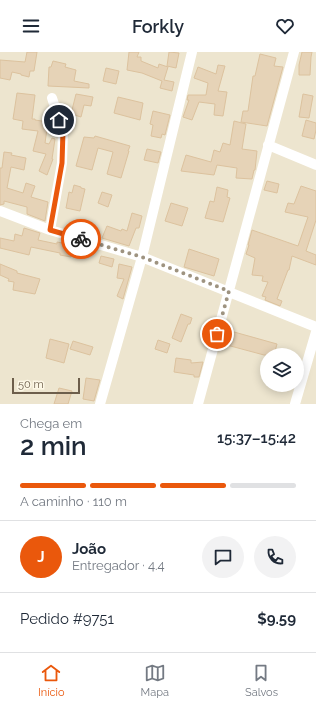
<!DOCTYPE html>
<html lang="pt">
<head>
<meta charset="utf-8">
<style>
  body { margin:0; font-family:Raleway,sans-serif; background:#f2f2f3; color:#1f2937; height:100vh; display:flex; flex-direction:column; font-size:15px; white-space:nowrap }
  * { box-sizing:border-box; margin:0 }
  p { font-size:13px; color:#747a83 }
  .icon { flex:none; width:22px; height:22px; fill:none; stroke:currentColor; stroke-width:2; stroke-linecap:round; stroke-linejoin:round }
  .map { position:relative; height:352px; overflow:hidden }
  .details { display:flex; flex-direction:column; background:#fff; flex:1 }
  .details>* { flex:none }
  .tools { position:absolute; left:260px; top:296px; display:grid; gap:8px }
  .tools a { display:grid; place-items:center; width:44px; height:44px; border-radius:50%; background:#fff; box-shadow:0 2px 10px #0003; font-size:20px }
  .scale { position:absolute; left:12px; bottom:10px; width:68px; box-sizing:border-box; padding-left:4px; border:2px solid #6d5e4b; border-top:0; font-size:11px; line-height:14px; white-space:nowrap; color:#6d5e4b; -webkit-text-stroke:3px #fdf8e7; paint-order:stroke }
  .pin { position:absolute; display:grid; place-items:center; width:34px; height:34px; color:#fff; margin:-17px; border:2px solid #fff; border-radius:50%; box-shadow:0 1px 4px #0007 }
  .courier { position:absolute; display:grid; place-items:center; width:40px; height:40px; margin:-20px; border:3px solid #ea580c; border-radius:50%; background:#fff; color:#222; box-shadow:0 1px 5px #0007 }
  .headline em { font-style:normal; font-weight:600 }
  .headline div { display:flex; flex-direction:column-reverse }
  .headline { display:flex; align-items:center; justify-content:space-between; height:68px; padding:0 20px }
  h1 { font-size:26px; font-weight:600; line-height:30px }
  .bar { display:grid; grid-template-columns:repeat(4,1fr); gap:6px 4px; align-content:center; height:48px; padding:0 20px }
  .bar i { height:5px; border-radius:3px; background:#e0e1e3 }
  .bar .on { background:#ea580c }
  .bar p { grid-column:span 4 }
  .line { display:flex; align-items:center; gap:10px; padding:0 20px; border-top:1px solid #e0e1e3 }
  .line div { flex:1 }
  .round { display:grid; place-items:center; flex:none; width:42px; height:42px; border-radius:21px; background:#f2f2f3 }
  header { display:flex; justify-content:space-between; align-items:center; height:52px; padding:0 20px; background:#fff; font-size:18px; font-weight:600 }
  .menu { display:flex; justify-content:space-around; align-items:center; height:56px; border-top:1px solid #e0e1e3; background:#fff; font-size:11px; color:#747a83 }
  .menu a { display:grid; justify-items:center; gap:2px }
  .menu .on { color:#ea580c }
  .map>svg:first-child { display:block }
  .residential { fill:#ede5cf; fill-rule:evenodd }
  .building { fill:#e6d3b7; stroke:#dcc29e }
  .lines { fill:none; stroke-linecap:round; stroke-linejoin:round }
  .minor { stroke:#fff; stroke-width:10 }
  .done { stroke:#9e9380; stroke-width:4; stroke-dasharray:0 7.2 }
  .route { stroke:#ea580c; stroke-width:5 }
</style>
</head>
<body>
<header><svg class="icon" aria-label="menu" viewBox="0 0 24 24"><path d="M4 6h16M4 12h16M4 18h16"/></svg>Forkly<svg class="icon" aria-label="heart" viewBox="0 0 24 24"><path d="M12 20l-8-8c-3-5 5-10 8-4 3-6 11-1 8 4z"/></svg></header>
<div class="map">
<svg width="316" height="352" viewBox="0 0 316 352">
  <rect width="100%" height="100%" fill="#f9f5e1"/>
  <path class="residential" d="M0 0H316V352H0ZM267 303H297V333H267Z"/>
  <path class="building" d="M27 0H37L34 19H30L29 25 21 23V22L12 20 10 28 0 26V8L25 10Z
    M129 0H139L137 5H141V9L158 16 159 12 168 15 164 28 174 30 172 39 160 36 162 29 142 21 127 18Z
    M169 0 179 1 176 16 167 14Z
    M302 0H312L311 5 310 23H299V13Z
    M260 2 276 6 274 14 283 15 267 74 241 70 243 59H248L253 24H255Z
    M53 9 66 12 65 15 76 18 74 29 89 32V36L48 34 49 15H51Z
    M218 13 225 14 218 39 227 40 223 64 214 63 215 52 199 50 192 68 183 65 189 48H187L188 43H206L208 31 194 26 198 15 216 22Z
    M106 16 119 19 116 32 103 29Z
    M17 41 35 43 32 67H35V68L48 70 45 91 49 92 52 86 55 87 52 107H53L47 123 39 119 46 102 33 99 38 79 22 77 23 69 13 67Z
    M76 42 93 45 91 54 84 53 81 65 71 62Z
    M303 42 313 44 309 66 299 65Z
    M118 45 143 51 140 68 114 61Z
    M153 59 170 63 165 83 162 82 161 86 151 84 153 73 150 72Z
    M306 68 316 71V78L314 87 302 84Z
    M234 69 246 72 242 97 257 99 255 118H254L252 127 236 126 237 116 217 113 214 123 181 119 186 103 211 110 214 98 220 100 223 91 230 93Z
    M95 84 130 94 128 99H129L121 126 107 122 113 100 98 96 92 118 76 114 84 85 94 86Z
    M147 97 161 100 158 111 144 108Z
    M4 100 12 101 11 103 26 106 24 118 11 115 7 136 23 141 26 131 35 134 31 145 48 150 45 169 27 162V155L4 149V152L0 153V116H2Z
    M267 129 279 132 277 141 264 138Z
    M74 133 81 135V136L85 137 80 159 66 156 69 140 72 141Z
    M301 134 316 139V168L306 199 316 203V213L292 204 289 218H288L277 247 282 249 280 254 265 248 266 245 262 244 268 230 262 229 263 224 252 223 255 206 246 202 249 193H248L252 178 298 194 308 165 285 160 288 151 294 152Z
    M217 135 228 138 227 145 230 146 223 170 205 166 210 149 214 150Z
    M102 140 112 143 108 155 98 151Z
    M171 151 188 156 182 174 165 169Z
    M132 161 142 164 139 176H136L129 194 102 186 107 174 121 179 122 177 127 179Z
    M24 176 40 181 38 188 57 192V190L73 193 71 205 60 203V201L31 195 29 203 0 196V186L14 189 15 182 22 184Z
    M189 197 219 207 214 224 184 215Z
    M101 204 114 207 112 215 99 211Z
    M0 212 17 219V221L40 227 35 242 13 238 14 230 8 229 9 227 0 223Z
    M119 212 132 215 123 247 117 244 124 227 117 226Z
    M181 262 192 266 190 272H188L181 290 172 286Z
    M227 278 277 292 274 303H264L223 292Z
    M50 287 69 292 64 311 46 306Z
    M158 288 170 292 167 301 155 297Z
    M73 289 93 295 90 303 70 297Z
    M176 306 191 308V311L203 310 199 325H194V323L174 320Z
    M86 326 100 328 94 349 83 347Z
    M59 336 72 339 68 352H54Z"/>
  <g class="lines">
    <path class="minor" d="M268 93 316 113
      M0 159 50 178 142 205 316 275
      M50 178 62 111 63 79 52 46
      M100 352 142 205 192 0
      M198 352 294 0
      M295 352 316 280"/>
  </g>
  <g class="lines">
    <path class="done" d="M81 187 142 205 229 239 217 282"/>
    <path class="route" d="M59 68 63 79 62 111 50 178 81 187"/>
  </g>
</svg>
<div class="tools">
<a><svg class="icon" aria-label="layers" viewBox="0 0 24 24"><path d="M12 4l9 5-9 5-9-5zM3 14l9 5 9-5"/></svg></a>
</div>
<div class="scale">50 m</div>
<div class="pin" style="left:217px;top:282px;background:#ea580c"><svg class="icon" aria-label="bag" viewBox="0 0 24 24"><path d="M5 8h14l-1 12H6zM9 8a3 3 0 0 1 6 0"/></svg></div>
<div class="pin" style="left:59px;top:68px;background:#1f2937"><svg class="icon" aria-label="home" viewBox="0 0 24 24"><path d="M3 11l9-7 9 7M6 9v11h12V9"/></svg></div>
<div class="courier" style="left:81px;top:187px"><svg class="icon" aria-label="bike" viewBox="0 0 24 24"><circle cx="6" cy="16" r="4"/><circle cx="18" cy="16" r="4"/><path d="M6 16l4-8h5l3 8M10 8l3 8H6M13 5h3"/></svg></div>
</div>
<section class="details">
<div class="headline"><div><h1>2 min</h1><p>Chega em</p></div><em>15:37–15:42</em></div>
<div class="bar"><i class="on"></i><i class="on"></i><i class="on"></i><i></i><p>A caminho · 110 m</p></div>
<div class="line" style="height:72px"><b class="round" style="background:#ea580c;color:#fff">J</b><div><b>João</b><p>Entregador · 4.4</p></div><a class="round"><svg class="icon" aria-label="chat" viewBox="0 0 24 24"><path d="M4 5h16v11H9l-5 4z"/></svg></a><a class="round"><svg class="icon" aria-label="phone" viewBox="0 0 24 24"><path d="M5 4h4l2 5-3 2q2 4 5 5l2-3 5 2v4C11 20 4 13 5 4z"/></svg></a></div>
<div class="line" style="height:52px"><div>Pedido #9751</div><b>$9.59</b></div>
</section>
<nav class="menu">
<a class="on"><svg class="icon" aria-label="home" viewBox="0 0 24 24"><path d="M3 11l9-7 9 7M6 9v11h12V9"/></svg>Início</a>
<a><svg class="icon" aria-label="map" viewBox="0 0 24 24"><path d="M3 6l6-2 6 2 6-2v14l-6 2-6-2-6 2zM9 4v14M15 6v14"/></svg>Mapa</a>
<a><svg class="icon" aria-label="saved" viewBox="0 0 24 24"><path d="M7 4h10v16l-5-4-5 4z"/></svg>Salvos</a>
</nav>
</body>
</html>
